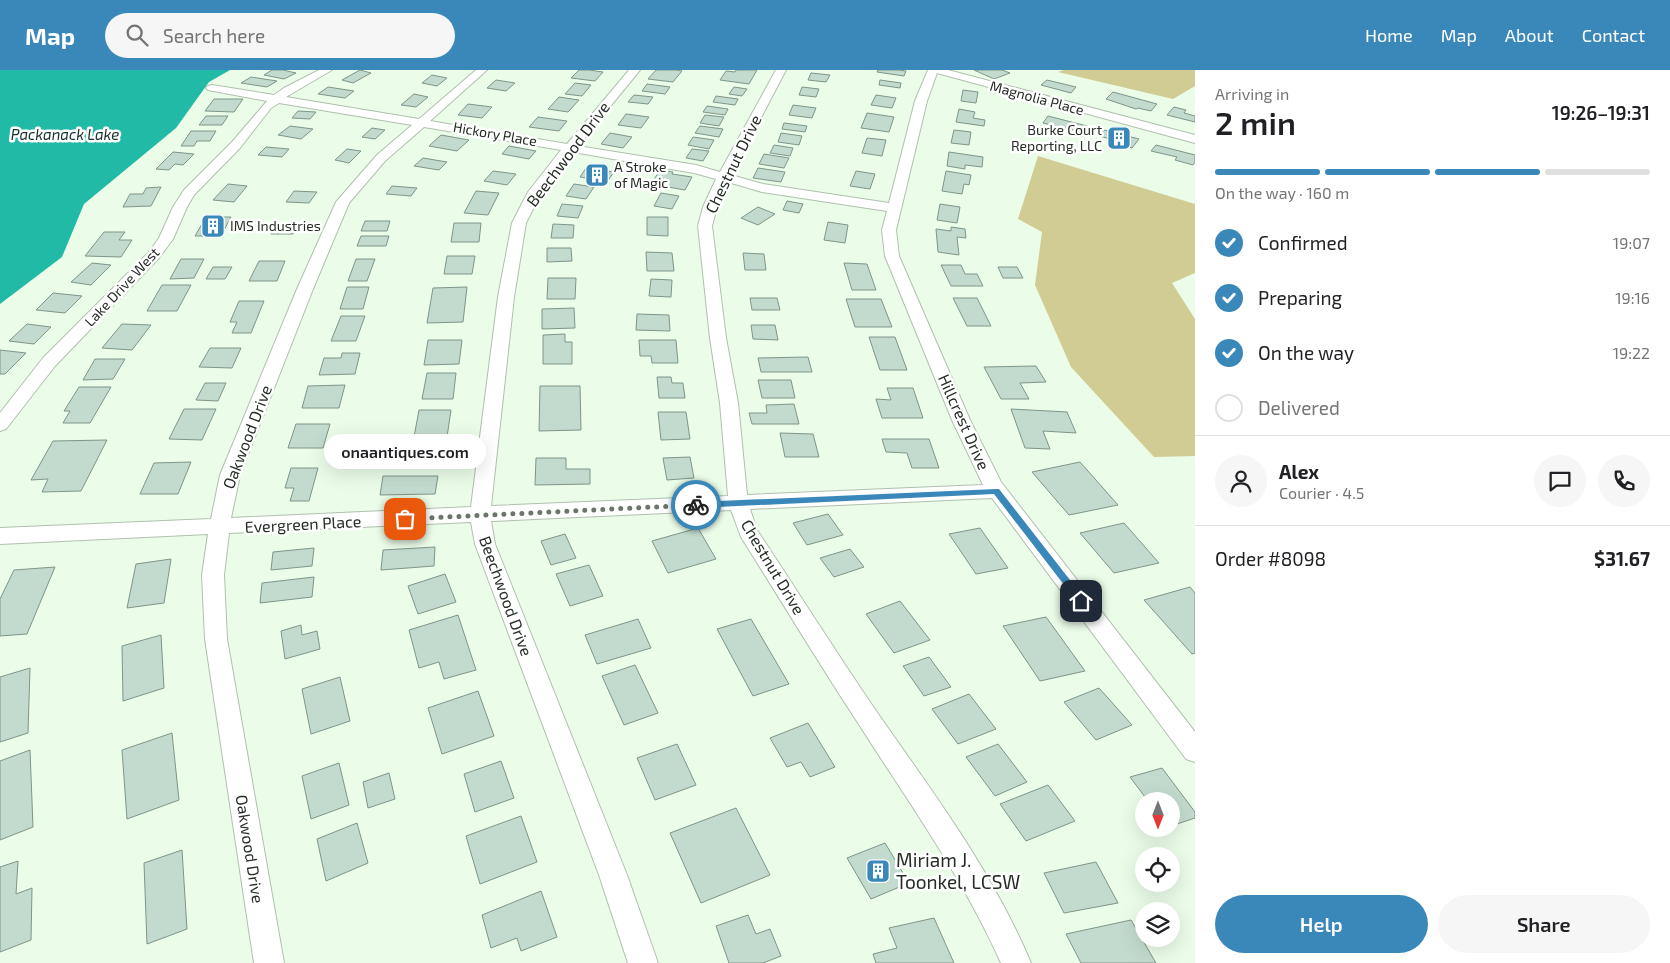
<!DOCTYPE html>
<html lang="en">
<head>
<meta charset="utf-8">
<style>
  body { margin:0; font-family:"Exo 2",sans-serif; background:#f6f6f6; color:#202124; height:100vh; display:flex; flex-direction:column; font-size:19px; white-space:nowrap }
  * { box-sizing:border-box; margin:0 }
  p { font-size:16px; color:#757577 }
  .icon { flex:none; width:28px; height:28px; fill:none; stroke:currentColor; stroke-width:2; stroke-linecap:round; stroke-linejoin:round }
  .map { position:relative; flex:1; overflow:hidden }
  .panel { display:flex; flex-direction:column; background:#fff; width:475px }
  .panel>* { flex:none }
  .needle { width:32px; rotate:180deg }
  .buttons { position:absolute; left:1135px; top:722px; display:grid; gap:10px }
  .buttons a { display:grid; place-items:center; width:45px; height:45px; border-radius:50%; background:#fff; box-shadow:0 5px 20px #0002; font-size:25px }
  .pin { position:absolute; display:grid; place-items:center; width:42px; height:42px; color:#fff; margin:-21px; border-radius:10px; box-shadow:0 2px 8px #0006 }
  .courier { position:absolute; display:grid; place-items:center; width:50px; height:50px; margin:-25px; border:4px solid #3a88ba; border-radius:50%; background:#fff; color:#222; box-shadow:0 1px 6px #0007 }
  .bubble { position:absolute; height:35px; border-radius:18px; background:#fff; box-shadow:0 5px 20px #0002; font-size:16px; font-weight:600; line-height:35px; text-align:center }
  .head em { font-style:normal; font-weight:600 }
  .head div { display:flex; flex-direction:column-reverse }
  .head { display:flex; align-items:center; justify-content:space-between; height:85px; padding:0 20px }
  h1 { font-size:32px; font-weight:600; line-height:38px }
  .bar { display:grid; grid-template-columns:repeat(4,1fr); gap:8px 5px; align-content:center; height:60px; padding:0 20px }
  .bar i { height:6px; border-radius:4px; background:#e0e0e0 }
  .bar .selected { background:#3a88ba }
  .bar p { grid-column:span 4 }
  .line { display:flex; align-items:center; gap:12px; padding:0 20px; border-top:1px solid #e0e0e0 }
  .line div { flex:1 }
  .round { display:grid; place-items:center; flex:none; width:52px; height:52px; border-radius:26px; background:#f6f6f6 }
  ol { padding:0 20px; list-style:none }
  li { display:flex; align-items:center; gap:15px; height:55px }
  li p { margin-inline-start:auto }
  li .icon { padding:5px; border-radius:50%; background:#3a88ba; color:#fff; stroke-width:4 }
  li:last-child { color:#757577 }
  li i { width:28px; height:28px; border:2px solid #e0e0e0; border-radius:50% }
  .action { display:flex; gap:10px; margin-top:auto; padding:10px 20px }
  .action a { flex:1; height:58px; border-radius:30px; background:#3a88ba; color:#fff; font-size:20px; font-weight:600; line-height:58px; text-align:center }
  .action a+a { background:#f6f6f6; color:#202124 }
  header { display:flex; align-items:center; gap:30px; box-sizing:border-box; height:70px; padding:0 25px; background:#3a88ba; color:#fff }
  header strong { font-size:24px }
  nav { display:flex; gap:28px; margin-inline-start:auto; font-size:18px }
  .search { width:350px; height:45px; background:#f6f6f6; display:flex; align-items:center; gap:12px; box-sizing:border-box; padding:0 18px; border-radius:28px; color:#757577; font-size:19px }
  main { display:flex; flex:1; min-height:0 }
  .map>svg:first-child { display:block }
  .green { fill:#d1cc93 }
  .water { fill:#20baa7 }
  .building { fill:#c3dbce; stroke:#7e9589 }
  .lines { fill:none; stroke-linecap:round; stroke-linejoin:round }
  .minor-casing { stroke:#b0c0ae; stroke-width:2 }
  .minor { fill:#fff; fill-rule:evenodd }
  .route { fill:#3a88ba }
  .done { stroke:#6b756a; stroke-width:5; stroke-dasharray:0 9 }
  .labels { text-anchor:middle; stroke-width:5; stroke-linejoin:round; paint-order:stroke }
  .far-street-label { font-size:14px; fill:#262d26; stroke:#fff }
  .far-poi-label { font-size:14px; fill:#262d26; stroke:#fff; text-anchor:start }
  .far-water-label { font-size:15px; font-style:italic; fill:#19312d; stroke:#fff }
  .street-label { font-size:16px; fill:#262d26; stroke:#fff }
  .near-poi-label { font-size:19px; fill:#262d26; stroke:#fff; text-anchor:start }
</style>
</head>
<body>
<header>
<strong>Map</strong>
<div class="search"><svg class="icon" aria-label="search" viewBox="0 0 24 24"><circle cx="10" cy="10" r="6"/><path d="M15 15l6 6"/></svg>Search here</div>
<nav><a>Home</a><a>Map</a><a>About</a><a>Contact</a></nav>
</header>
<main>
<div class="map">
<svg width="1195" height="893" viewBox="0 0 1195 893">
  <rect width="100%" height="100%" fill="#ebfce9"/>
  <path class="green" d="M1064 0H1195V16L1173 29 1058 2Z
    M1038 86 1195 134V203L1172 213 1195 249V386L1154 387 1071 297 1035 215 1042 162 1018 149Z"/>
  <path class="water" d="M0 0H230L209 12 176 58 84 134 62 187 0 234Z"/>
  <path class="building" d="M272 0H283L296 3 284 9 264 5Z
    M360 0 371 3 353 13 342 10Z
    M579 0H589L603 2 595 11 571 8Z
    M656 0H677L682 1 673 12 648 9Z
    M736 0H757L749 14 720 10 726 1 735 2Z
    M878 0H899L906 1 904 6 877 2Z
    M974 0H1002L1010 3 994 9Z
    M811 3 830 5 826 12 808 10Z
    M432 5 447 8 437 16 422 13Z
    M251 7 277 11 267 17 241 13Z
    M496 10 515 13 506 21 487 18Z
    M880 10 901 13 900 18 879 15Z
    M1047 10 1076 17 1071 23 1041 15Z
    M575 13 591 15 582 26 565 24Z
    M647 14 670 17 665 24 642 21Z
    M328 17 354 21 345 28 318 24Z
    M734 17 747 19 742 26 729 24Z
    M802 17 819 19 816 27 799 25Z
    M963 20 978 22 976 33 961 31Z
    M1113 22 1157 34 1151 41 1138 38 1136 39 1106 29Z
    M414 24 428 27 416 37 401 35Z
    M634 25 653 27 648 34 628 32Z
    M876 25 896 28 892 38 871 35Z
    M716 26 738 29 735 35 713 32Z
    M559 27 579 30 568 42 548 39Z
    M214 29H243L234 42 205 41Z
    M468 34 492 37 482 48 458 45Z
    M793 35 816 38 812 48 789 45Z
    M707 36 728 39 725 45 703 42Z
    M1174 37 1186 40 1184 43 1195 46V52L1167 45Z
    M959 39 975 42 973 48 985 50 984 56 956 52Z
    M298 41 316 42 310 49 292 48Z
    M867 43 894 47 889 62 861 58Z
    M626 44 649 47 641 58 618 55Z
    M705 45 724 47 719 56 700 53Z
    M206 46H228L222 55H199Z
    M1048 46 1087 56 1082 62 1043 53Z
    M538 47 567 51 559 61 529 57Z
    M784 53 807 56 805 62 782 59Z
    M290 56 313 59 301 69 278 65Z
    M700 56 723 59 719 67 695 63Z
    M372 58 385 60 375 69 362 67Z
    M954 60 971 62 969 75 951 73Z
    M1104 60 1139 69 1132 78 1120 74 1122 72 1099 66Z
    M191 61H216L210 71H197L194 76H181Z
    M610 63 632 67 623 78 601 74Z
    M781 63 802 66 799 75 778 72Z
    M441 65 469 70 457 81 429 76Z
    M693 67 714 70 709 79 688 75Z
    M867 68 886 70 882 86 862 83Z
    M774 75 793 78 790 86 770 83Z
    M1156 75 1195 85V92L1193 95 1175 90 1177 87 1151 81Z
    M509 76 536 81 529 89 502 84Z
    M266 77 289 79 282 87 258 85Z
    M347 79 361 81 349 93 335 90Z
    M692 79 709 81 703 91 686 88Z
    M173 82 194 84 183 95 175 94 169 100 156 99Z
    M949 82 983 87 982 97 965 95V99L947 96Z
    M764 84 789 88 784 98 759 94Z
    M423 88 447 92 439 100 414 96Z
    M586 98 614 102 607 112 580 107Z
    M758 98 785 102 781 112 753 108Z
    M660 100 673 102 672 104 692 107 685 120 651 114Z
    M493 101 516 104 507 115 484 111Z
    M856 101 875 104 870 119 850 116Z
    M946 101 971 105 969 115 964 114 962 124 942 121Z
    M228 114 247 116 234 132 213 130Z
    M574 114 594 117 586 129 566 126Z
    M392 116 417 118 411 126 386 124Z
    M161 117 151 136 123 137 130 124H143L146 118Z
    M294 121 317 122 309 133 286 132Z
    M476 121 499 123 488 145 464 143Z
    M661 123 679 126 672 139 654 136Z
    M787 131 803 134 799 143 783 140Z
    M562 134 583 136 578 148 557 146Z
    M940 134 960 137 957 153 937 150Z
    M758 137 775 144 758 155 741 148Z
    M206 147H231L221 166H195Z
    M647 147H668V166L647 165Z
    M365 151H390L387 161H361Z
    M828 152 848 155 845 173 824 170Z
    M454 153H481L479 172H451Z
    M276 154H298L293 164H271Z
    M553 154 574 155 573 168H551Z
    M951 157 965 159 966 168 957 167 959 185 938 182 936 159 951 161Z
    M104 162H125L119 170H132L121 187 85 186Z
    M361 166H389L386 176H357Z
    M547 178H571L572 191 547 192Z
    M646 182 672 183 674 201H647Z
    M743 183 764 184 766 200H745Z
    M447 186H475L472 204H444Z
    M181 189H204L194 208 170 209Z
    M356 189H375L367 211H348Z
    M259 191H285L277 211H249Z
    M92 193 111 195 91 215 71 212Z
    M844 193 867 194 876 220H852Z
    M941 195H961L965 204H977L983 216H951Z
    M213 197H232L225 209H206Z
    M998 197H1017L1023 208H1003Z
    M548 208H576L575 229H547Z
    M651 209 672 210 671 227 649 226Z
    M162 215H191L177 241H147Z
    M347 217H369L363 239H340Z
    M467 217 463 252 427 253 433 218Z
    M53 223 82 226 65 243 36 240Z
    M750 228H777L780 240H752Z
    M953 228H977L991 256H967Z
    M846 229H881L892 257H855Z
    M239 231H264L251 263H232L237 252H230Z
    M574 238 575 258 542 259V239Z
    M637 244 669 245 670 261 636 260Z
    M341 246H365L356 271H331Z
    M27 254 51 257 34 274 9 271Z
    M122 254 151 255 132 280 102 278Z
    M751 255H775L778 270 753 269Z
    M565 264V272H572V294H543V265Z
    M869 267H895L907 300H880Z
    M428 270H462L459 294 424 295Z
    M639 270H676L678 293H652L651 286H640Z
    M210 278H241L232 298 199 297Z
    M0 280 26 283 5 304H0Z
    M342 283H360L355 304 319 305 324 288H341Z
    M808 287 812 302H761L758 288Z
    M95 289H125L113 309 83 310Z
    M1036 296 1046 312 1020 313 1029 329H1001L984 297Z
    M427 303H456L453 329H422Z
    M657 307H671L672 313H683L685 328H659Z
    M758 310H791L795 328H762Z
    M205 313H226L218 331 196 330Z
    M345 315 339 338H302L308 316Z
    M540 316H580L581 360 539 361Z
    M79 317H111L90 353H63L70 341H64Z
    M887 318H913L923 348H882L876 329 891 330Z
    M794 334 799 354H752L749 343H767L766 335Z
    M184 339H216L202 370 169 369Z
    M1011 339 1067 342 1076 363 1043 361 1050 379 1025 378Z
    M419 340H451L447 367H414Z
    M658 342H686L690 369 661 370Z
    M296 354H330L323 378H288Z
    M780 363 813 364 819 387H785Z
    M882 369H929L939 398H912L907 383 886 382Z
    M107 370 81 421 42 422 48 409 31 410 53 371Z
    M690 387 694 408 667 410 663 388Z
    M536 388H566V399H590V414L535 415Z
    M191 392 178 424H140L154 393Z
    M1080 392 1118 435 1069 445 1032 402Z
    M291 398H318L309 431H290L294 418H285Z
    M383 406H438L435 424 380 425Z
    M828 444 843 465 807 475 793 453Z
    M1124 453 1159 493 1114 503 1080 463Z
    M698 458 716 489 668 503 652 471Z
    M980 458 1008 498 976 504 949 464Z
    M565 464 576 488 551 495 541 471Z
    M435 477 434 496 381 500 383 480Z
    M314 478 312 496 271 500 273 482Z
    M850 479 864 497 834 507 820 488Z
    M171 489 164 533 127 538 136 494Z
    M589 495 603 526 570 536 556 504Z
    M55 497 27 564 0 566V529L14 500Z
    M445 504 456 532 418 544 408 516Z
    M314 507 312 527 260 533 262 513Z
    M1190 517 1195 523V583L1192 584 1144 530Z
    M900 531 930 570 894 583 866 544Z
    M458 545 476 600 444 609 439 592 419 598 409 560Z
    M1046 547 1085 601 1040 611 1003 556Z
    M638 549 651 578 597 594 585 565Z
    M751 549 789 614 753 626 717 559Z
    M301 555 302 565 317 561 320 579 285 589 281 561Z
    M161 565 164 618 123 631 122 576Z
    M929 587 951 617 924 626 903 596Z
    M635 595 658 643 624 655 602 606Z
    M30 598 28 663 0 672V607Z
    M340 607 350 651 311 664 302 619Z
    M1099 618 1132 655 1096 670 1064 632Z
    M478 621 494 666 442 684 428 638Z
    M969 624 996 659 958 674 932 639Z
    M808 653 835 697 810 707 801 692 787 697 770 668Z
    M172 663 179 730 127 749 122 680Z
    M677 674 696 715 655 730 637 688Z
    M998 674 1027 712 995 726 966 687Z
    M30 680 33 757 0 770V691Z
    M501 691 514 728 475 742 464 704Z
    M339 693 349 735 311 749 302 706Z
    M1162 698 1195 742V748L1171 756V731H1148L1130 707Z
    M389 703 395 729 368 738 363 712Z
    M1048 715 1075 751 1026 771 1000 734Z
    M736 738 770 805 701 833 670 763Z
    M521 746 537 792 480 814 466 766Z
    M357 753 368 793 326 811 317 769Z
    M885 773 909 813 871 829 847 788Z
    M182 780 187 859 147 874 144 793Z
    M18 791 16 824 32 818 31 870 0 882V797Z
    M1096 792 1118 833 1064 843 1044 803Z
    M541 821 557 867 521 881 517 868 491 878 482 845Z
    M748 845 756 864 770 859 781 886 763 893H729L716 856Z
    M934 848 954 893H876L873 884 897 878 889 858Z
    M1131 850 1156 893H1081L1066 864Z"/>
  <g class="lines">
    <g class="minor-casing">
      <path id="minor" d="M319 0H332L286 27 419 49 476 0H487L430 51 567 74 629 0H640L578 76 696 95 720 102 776 0H786L731 105 763 114 889 133 915 31 928 0H948L1195 65V73L937 3 927 31 896 160 899 186 970 350 1001 412 1195 662V692L1186 689 992 428 750 439 757 460C796 519 834 579 874 638 931 720 992 800 1031 893H1001C962 806 909 733 858 653 818 592 780 529 741 467L731 440 491 451 495 474 627 805 658 893H628L599 805 475 474 471 452 229 463 224 505 227 569 284 893H254L205 569 202 505 208 464 0 474V458L211 449 220 405 297 219 336 132 377 85 412 55 279 33 271 38 240 78 194 125 187 137 173 169 159 188 55 296 6 359 0 361V343L43 288 149 182 159 168 173 137 184 120 232 72 267 31 208 20 206 18 208 16 212 15 274 25 284 18ZM424 57 561 80 528 122 512 153 498 227 471 437 231 448 240 405 313 219 349 133 385 91ZM573 82 694 103 716 109 703 137 698 156 710 268 720 333 728 426 491 436 514 227 526 153 541 123ZM728 112 762 122 887 141 882 160 885 186 952 350 983 415 747 425 738 333 726 268 712 156 717 137Z"/>
    </g>
    <use href="#minor" class="minor"/>
  </g>
  <path class="route" d="M996 419H999L1084 528V533H1078L994 424 696 438 692 435 696 432Z"/>
  <g class="lines">
    <path class="done" d="M405 449 696 435"/>
  </g>
  <defs>
    <g id="building-square" transform="scale(1.25)"><rect x="-9" y="-9" width="18" height="18" rx="4" fill="#3a88ba" stroke="#fff"/><path d="M-4-6H4V6H1V3H-1V6H-4ZM-2.5-4.3h1.7v1.8h-1.7ZM.8-4.3h1.7v1.8H.8ZM-2.5-1h1.7V.8h-1.7ZM.8-1h1.7V.8H.8Z" fill="#fff"/></g>
  </defs>
  <g fill-rule="evenodd">
    <use href="#building-square" x="1119" y="68"/>
    <use href="#building-square" x="597" y="105"/>
    <use href="#building-square" x="213" y="156"/>
    <use href="#building-square" x="878" y="801"/>
  </g>
  <g class="labels">
    <g class="far-street-label">
      <text transform="translate(1037 28) rotate(15)" y="5">Magnolia Place</text>
      <text transform="translate(495 64) rotate(10)" y="5">Hickory Place</text>
      <text transform="translate(122 217) rotate(-47)" y="5">Lake Drive West</text>
    </g>
    <g class="far-poi-label">
      <text x="1102" y="65" text-anchor="end">Burke Court<tspan x="1102" dy="16">Reporting, LLC</tspan></text>
      <text x="614" y="102">A Stroke<tspan x="614" dy="16">of Magic</tspan></text>
      <text x="230" y="161">IMS Industries</text>
    </g>
    <g class="far-water-label">
      <text x="65" y="70">Packanack Lake</text>
    </g>
    <g class="street-label">
      <text transform="translate(568 84) rotate(-53)" y="6">Beechwood Drive</text>
      <text transform="translate(733 94) rotate(-64)" y="6">Chestnut Drive</text>
      <text transform="translate(964 352) rotate(66)" y="6">Hillcrest Drive</text>
      <text transform="translate(247 367) rotate(-69)" y="6">Oakwood Drive</text>
      <text transform="translate(303 454) rotate(-3)" y="6">Evergreen Place</text>
      <text transform="translate(773 497) rotate(59)" y="6">Chestnut Drive</text>
      <text transform="translate(506 526) rotate(70)" y="6">Beechwood Drive</text>
      <text transform="translate(250 779) rotate(81)" y="6">Oakwood Drive</text>
    </g>
    <g class="near-poi-label">
      <text x="896" y="797">Miriam J.<tspan x="896" dy="22">Toonkel, LCSW</tspan></text>
    </g>
  </g>
</svg>
<div class="buttons">
<a><svg class="needle" viewBox="-14 -14 28 28"><path d="M0-13l5 13h-10z" fill="#e53935"/><path d="M0 13l5-13h-10z" fill="#757577"/></svg></a>
<a><svg class="icon" aria-label="locate" viewBox="0 0 24 24"><circle cx="12" cy="12" r="6"/><path d="M12 2v4M12 18v4M2 12h4M18 12h4"/></svg></a>
<a><svg class="icon" aria-label="layers" viewBox="0 0 24 24"><path d="M12 4l9 5-9 5-9-5zM3 14l9 5 9-5"/></svg></a>
</div>
<div class="pin" style="left:405px;top:449px;background:#ea580c"><svg class="icon" aria-label="bag" viewBox="0 0 24 24"><path d="M5 8h14l-1 12H6zM9 8a3 3 0 0 1 6 0"/></svg></div>
<div class="pin" style="left:1081px;top:531px;background:#1f2937"><svg class="icon" aria-label="home" viewBox="0 0 24 24"><path d="M3 11l9-7 9 7M6 9v11h12V9"/></svg></div>
<div class="courier" style="left:696px;top:435px"><svg class="icon" aria-label="bike" viewBox="0 0 24 24"><circle cx="6" cy="16" r="4"/><circle cx="18" cy="16" r="4"/><path d="M6 16l4-8h5l3 8M10 8l3 8H6M13 5h3"/></svg></div>
<div class="bubble" style="left:324px;top:364px;width:162px">onaantiques.com</div>
</div>
<section class="panel">
<div class="head"><div><h1>2 min</h1><p>Arriving in</p></div><em>19:26–19:31</em></div>
<div class="bar"><i class="selected"></i><i class="selected"></i><i class="selected"></i><i></i><p>On the way · 160 m</p></div>
<ol>
<li><svg class="icon" aria-label="check" viewBox="0 0 24 24"><path d="M5 12l5 5 9-10"/></svg>Confirmed<p>19:07</p></li>
<li><svg class="icon" aria-label="check" viewBox="0 0 24 24"><path d="M5 12l5 5 9-10"/></svg>Preparing<p>19:16</p></li>
<li><svg class="icon" aria-label="check" viewBox="0 0 24 24"><path d="M5 12l5 5 9-10"/></svg>On the way<p>19:22</p></li>
<li><i></i>Delivered</li>
</ol>
<div class="line" style="height:90px"><a class="round"><svg class="icon" aria-label="person" viewBox="0 0 24 24"><circle cx="12" cy="8" r="4"/><path d="M4 21q1-7 8-7t8 7"/></svg></a><div><b>Alex</b><p>Courier · 4.5</p></div><a class="round"><svg class="icon" aria-label="chat" viewBox="0 0 24 24"><path d="M4 5h16v11H9l-5 4z"/></svg></a><a class="round"><svg class="icon" aria-label="phone" viewBox="0 0 24 24"><path d="M5 4h4l2 5-3 2q2 4 5 5l2-3 5 2v4C11 20 4 13 5 4z"/></svg></a></div>
<div class="line" style="height:65px"><div>Order #8098</div><b>$31.67</b></div>
<div class="action"><a>Help</a><a>Share</a></div>
</section>
</main>
</body>
</html>
